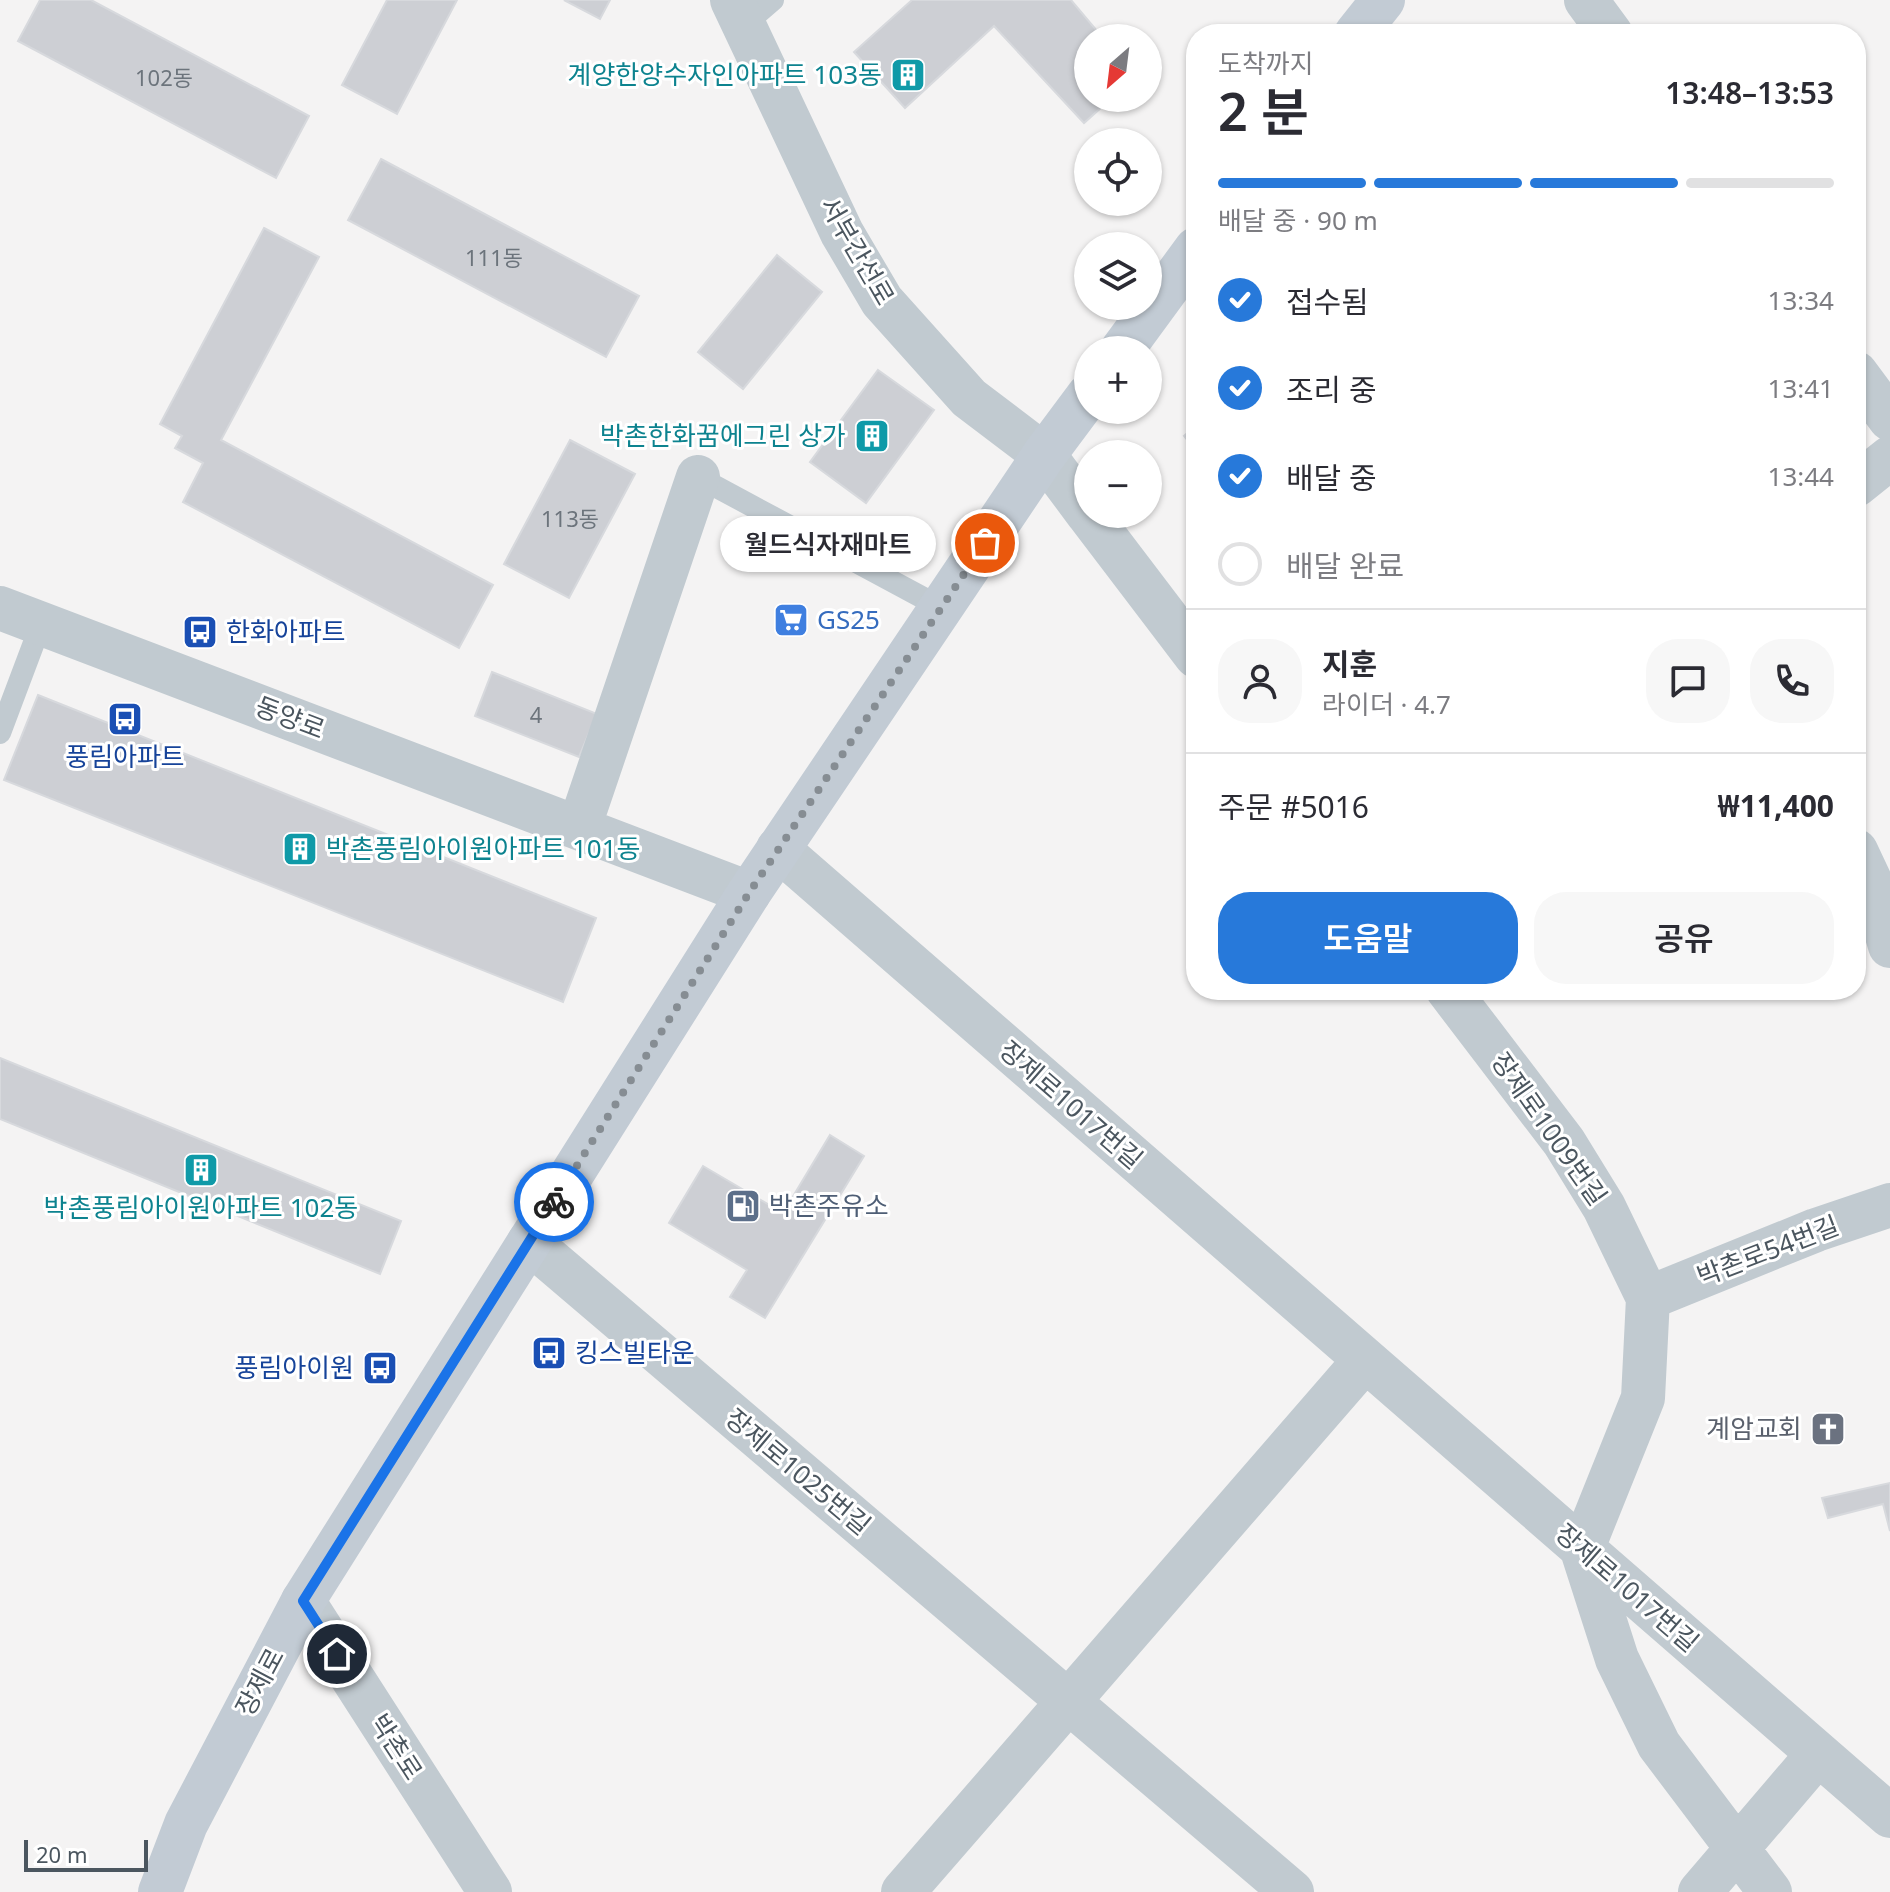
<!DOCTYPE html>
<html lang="ko">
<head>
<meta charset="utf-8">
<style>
  body { margin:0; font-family:"Noto Sans","Noto Sans KR",sans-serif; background:#f7f7f7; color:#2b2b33; height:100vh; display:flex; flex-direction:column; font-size:30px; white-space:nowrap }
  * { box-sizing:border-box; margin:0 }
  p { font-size:26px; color:#7c7c81 }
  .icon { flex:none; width:44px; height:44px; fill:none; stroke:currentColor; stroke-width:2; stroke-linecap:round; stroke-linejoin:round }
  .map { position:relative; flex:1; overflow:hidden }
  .drawer { position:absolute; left:1186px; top:24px; width:680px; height:976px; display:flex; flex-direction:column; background:#fff; border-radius:32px; box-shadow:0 2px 6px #0004 }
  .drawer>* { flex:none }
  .needle { width:52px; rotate:208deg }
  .tools { position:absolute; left:1074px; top:24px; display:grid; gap:16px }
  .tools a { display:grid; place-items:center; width:88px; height:88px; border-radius:50%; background:#fff; box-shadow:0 2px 6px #0004; font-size:40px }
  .scale { position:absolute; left:24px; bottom:20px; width:124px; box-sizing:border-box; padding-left:8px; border:4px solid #4b565f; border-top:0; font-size:22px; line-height:28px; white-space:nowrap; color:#4b565f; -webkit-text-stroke:6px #fff; paint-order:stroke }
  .pin { position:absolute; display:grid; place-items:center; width:68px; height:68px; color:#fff; margin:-34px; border:4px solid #fff; border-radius:50%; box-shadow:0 2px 8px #0007 }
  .courier { position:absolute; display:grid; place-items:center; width:80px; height:80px; margin:-40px; border:6px solid #1a73e8; border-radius:50%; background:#fff; color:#222; box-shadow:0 2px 10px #0007 }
  .bubble { position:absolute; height:56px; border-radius:28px; background:#fff; box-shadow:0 2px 6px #0004; font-size:26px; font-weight:600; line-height:56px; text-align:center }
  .overview em { font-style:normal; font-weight:600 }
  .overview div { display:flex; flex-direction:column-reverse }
  .overview { display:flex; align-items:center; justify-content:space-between; height:136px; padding:0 32px }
  h1 { font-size:52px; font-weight:600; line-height:60px }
  .bar { display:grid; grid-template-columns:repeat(4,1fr); gap:12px 8px; align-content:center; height:96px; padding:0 32px }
  .bar i { height:10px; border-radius:6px; background:#e1e1e2 }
  .bar .on { background:#2779da }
  .bar p { grid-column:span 4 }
  .line { display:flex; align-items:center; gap:20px; padding:0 32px; border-top:2px solid #e1e1e2 }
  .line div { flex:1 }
  .round { display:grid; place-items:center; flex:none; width:84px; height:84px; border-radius:32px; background:#f7f7f7 }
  ol { padding:0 32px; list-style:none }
  li { display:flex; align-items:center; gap:24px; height:88px }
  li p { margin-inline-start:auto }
  li .icon { padding:8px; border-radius:50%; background:#2779da; color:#fff; stroke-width:4 }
  li:last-child { color:#7c7c81 }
  li i { width:44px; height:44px; border:4px solid #e1e1e2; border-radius:50% }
  .button { display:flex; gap:16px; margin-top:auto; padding:16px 32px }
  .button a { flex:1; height:92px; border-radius:32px; background:#2779da; color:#fff; font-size:32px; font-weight:600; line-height:92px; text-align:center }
  .button a+a { background:#f7f7f7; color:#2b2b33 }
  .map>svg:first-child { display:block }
  .building { fill:#cdcfd4; stroke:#d7d9dd; stroke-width:2 }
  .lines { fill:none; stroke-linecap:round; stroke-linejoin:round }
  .lane { stroke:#c1cad0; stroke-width:22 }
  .street { stroke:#c1cad0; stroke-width:44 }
  .secondary { stroke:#c2cbd4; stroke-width:44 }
  .done { stroke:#868d93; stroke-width:8; stroke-dasharray:0 14.4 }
  .route { stroke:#1a73e8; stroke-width:10 }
  .labels { text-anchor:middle; stroke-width:6; stroke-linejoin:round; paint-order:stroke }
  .number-label { font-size:22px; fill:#6c747c }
  .culture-label { font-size:26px; fill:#0d838f; stroke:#fff; text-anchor:end }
  .street-label { font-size:26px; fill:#4b565f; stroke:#fff }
  .shop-label { font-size:26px; fill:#366cbe; stroke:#fff; text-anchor:start }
  .transit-label { font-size:26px; fill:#164399; stroke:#fff; text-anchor:start }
  .service-label { font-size:26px; fill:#4e5e75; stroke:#fff; text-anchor:start }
  .worship-label { font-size:26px; fill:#5b616d; stroke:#fff; text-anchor:end }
</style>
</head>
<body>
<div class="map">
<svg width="1890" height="1892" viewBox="0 0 1890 1892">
  <rect width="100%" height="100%" fill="#f4f3f3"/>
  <path class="building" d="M40 0H91L309 116 276 178 18 41Z
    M387 0H457L397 114 342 85Z
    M564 0H610L600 19Z
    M912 0H1071L1103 38H1088V98H1112L1084 123 994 26 905 108 854 52Z
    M381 159 639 296 606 357 348 220Z
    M264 228 319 257 221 440 493 585 459 648 183 502 203 463 175 448 182 436 160 424Z
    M777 255 822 292 743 389 698 352Z
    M878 370 934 410 866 503 810 462Z
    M1196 426V451L1184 436Z
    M570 440 635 474 569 598 504 564Z
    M492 672 597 714 579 757 475 716Z
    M38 695 596 918 563 1002 4 780Z
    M0 1058 401 1221 380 1274 0 1119Z
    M830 1135 864 1156 765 1318 730 1297 747 1270 669 1223 703 1166 783 1213Z
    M1890 1483V1531L1883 1504 1828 1518 1822 1498Z"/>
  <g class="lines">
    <path class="lane" d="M744 25 773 0
      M698 477 942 608
      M0 733 41 624"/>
    <path class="street" d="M732 0 842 233 882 301 969 398 1044 455 1088 514
      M1586 0 1611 34
      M1856 373 1890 419
      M1856 485 1890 458
      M1088 514 1196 656
      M0 608 749 893
      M579 828 698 477
      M778 849 1890 1816
      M1856 851 1873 887 1890 946
      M1448 990 1564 1142 1604 1207 1648 1298 1643 1398 1582 1550 1617 1659 1659 1745 1770 1892
      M529 1242 1292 1892
      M1648 1298 1816 1230 1890 1205
      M303 1601 490 1892
      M903 1892 1365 1360
      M1700 1892 1818 1754"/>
    <path class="secondary" d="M1356 34 1383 0
      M1122 350 1196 249
      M160 1892 186 1824 303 1601 749 893 1044 455 1088 396"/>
  </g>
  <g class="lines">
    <path class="done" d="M554 1202 749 893 985 543"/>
    <path class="route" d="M337 1654 303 1601 554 1202"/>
  </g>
  <defs>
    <g id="building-square" transform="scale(1.8)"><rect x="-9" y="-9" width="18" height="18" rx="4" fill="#0f9aa8" stroke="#fff"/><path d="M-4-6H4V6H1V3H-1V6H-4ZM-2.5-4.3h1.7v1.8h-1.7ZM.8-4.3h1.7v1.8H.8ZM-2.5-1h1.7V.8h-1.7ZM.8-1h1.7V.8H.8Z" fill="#fff"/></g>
    <g id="supermarket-square" transform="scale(1.8)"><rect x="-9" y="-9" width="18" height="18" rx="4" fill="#3f7fe0" stroke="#fff"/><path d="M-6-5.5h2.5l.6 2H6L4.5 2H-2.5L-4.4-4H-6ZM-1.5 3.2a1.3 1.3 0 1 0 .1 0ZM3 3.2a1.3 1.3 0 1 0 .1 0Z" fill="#fff"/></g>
    <g id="bus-square" transform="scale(1.8)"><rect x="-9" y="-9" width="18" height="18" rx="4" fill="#1a4fb4" stroke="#fff"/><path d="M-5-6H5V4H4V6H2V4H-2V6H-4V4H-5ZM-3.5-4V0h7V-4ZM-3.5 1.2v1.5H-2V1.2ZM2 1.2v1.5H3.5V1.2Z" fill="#fff"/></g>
    <g id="fuel-square" transform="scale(1.8)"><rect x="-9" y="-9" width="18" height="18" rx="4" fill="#5c6f8a" stroke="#fff"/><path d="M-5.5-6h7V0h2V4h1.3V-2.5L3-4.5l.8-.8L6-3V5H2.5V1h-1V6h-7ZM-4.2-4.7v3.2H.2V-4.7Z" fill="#fff"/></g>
    <g id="church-square" transform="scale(1.8)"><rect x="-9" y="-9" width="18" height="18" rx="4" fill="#6b7280" stroke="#fff"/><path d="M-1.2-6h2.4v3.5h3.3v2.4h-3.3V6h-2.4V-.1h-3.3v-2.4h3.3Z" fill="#fff"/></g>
  </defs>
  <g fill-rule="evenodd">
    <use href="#building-square" x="908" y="75"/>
    <use href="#building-square" x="872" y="436"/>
    <use href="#supermarket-square" x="791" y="620"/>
    <use href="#bus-square" x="200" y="632"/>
    <use href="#bus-square" x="125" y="719"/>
    <use href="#building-square" x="300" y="849"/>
    <use href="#building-square" x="201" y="1170"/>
    <use href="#fuel-square" x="743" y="1206"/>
    <use href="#bus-square" x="549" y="1353"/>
    <use href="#bus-square" x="380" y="1368"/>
    <use href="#church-square" x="1828" y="1429"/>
  </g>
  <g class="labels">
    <g class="number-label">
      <text x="164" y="86">102동</text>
      <text x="494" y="266">111동</text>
      <text x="570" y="527">113동</text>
      <text x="536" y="723">4</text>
    </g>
    <g class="culture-label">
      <text x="882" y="84">계양한양수자인아파트 103동</text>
      <text x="846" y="445">박촌한화꿈에그린 상가</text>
      <text x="326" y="858" text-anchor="start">박촌풍림아이원아파트 101동</text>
      <text x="201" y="1217" text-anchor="middle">박촌풍림아이원아파트 102동</text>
    </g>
    <g class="street-label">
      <text transform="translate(857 251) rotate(60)" y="9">서부간선로</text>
      <text transform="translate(290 718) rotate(21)" y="9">동양로</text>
      <text transform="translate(1071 1105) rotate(41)" y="9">장제로1017번길</text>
      <text transform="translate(1549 1129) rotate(55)" y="9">장제로1009번길</text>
      <text transform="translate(1768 1251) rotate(-21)" y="9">박촌로54번길</text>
      <text transform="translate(798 1472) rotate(40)" y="9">장제로1025번길</text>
      <text transform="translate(1627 1588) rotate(41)" y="9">장제로1017번길</text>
      <text transform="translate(260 1682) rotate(-62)" y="9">장제로</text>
      <text transform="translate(396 1747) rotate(57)" y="9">박촌로</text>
    </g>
    <g class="shop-label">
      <text x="817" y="629">GS25</text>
    </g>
    <g class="transit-label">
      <text x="226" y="641">한화아파트</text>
      <text x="125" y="766" text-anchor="middle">풍림아파트</text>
      <text x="575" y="1362">킹스빌타운</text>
      <text x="354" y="1377" text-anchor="end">풍림아이원</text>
    </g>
    <g class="service-label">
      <text x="769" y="1215">박촌주유소</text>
    </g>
    <g class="worship-label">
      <text x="1802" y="1438">계암교회</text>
    </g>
  </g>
</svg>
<div class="tools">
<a><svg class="needle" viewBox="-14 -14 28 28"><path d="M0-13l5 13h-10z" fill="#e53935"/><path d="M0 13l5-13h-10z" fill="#7c7c81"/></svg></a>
<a><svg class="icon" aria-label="locate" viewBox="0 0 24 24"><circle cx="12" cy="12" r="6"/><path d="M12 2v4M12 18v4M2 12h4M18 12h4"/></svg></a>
<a><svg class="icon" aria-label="layers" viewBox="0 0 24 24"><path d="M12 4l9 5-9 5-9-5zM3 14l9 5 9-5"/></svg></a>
<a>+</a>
<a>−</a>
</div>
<div class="scale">20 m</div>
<div class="pin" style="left:985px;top:543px;background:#ea580c"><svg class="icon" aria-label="bag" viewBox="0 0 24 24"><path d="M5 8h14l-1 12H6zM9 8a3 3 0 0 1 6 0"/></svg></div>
<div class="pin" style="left:337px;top:1654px;background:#1f2937"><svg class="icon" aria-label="home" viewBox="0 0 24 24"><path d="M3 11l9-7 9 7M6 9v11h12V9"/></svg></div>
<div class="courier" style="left:554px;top:1202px"><svg class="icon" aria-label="bike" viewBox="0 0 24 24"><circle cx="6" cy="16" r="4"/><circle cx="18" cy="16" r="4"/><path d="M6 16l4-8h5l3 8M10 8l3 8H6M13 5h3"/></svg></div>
<div class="bubble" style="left:720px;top:516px;width:216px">월드식자재마트</div>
<section class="drawer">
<div class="overview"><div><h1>2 분</h1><p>도착까지</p></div><em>13:48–13:53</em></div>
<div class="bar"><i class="on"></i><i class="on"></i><i class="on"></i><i></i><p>배달 중 · 90 m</p></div>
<ol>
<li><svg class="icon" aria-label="check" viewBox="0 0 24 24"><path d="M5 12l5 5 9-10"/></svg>접수됨<p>13:34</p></li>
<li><svg class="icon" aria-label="check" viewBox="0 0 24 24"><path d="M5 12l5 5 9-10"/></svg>조리 중<p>13:41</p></li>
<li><svg class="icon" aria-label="check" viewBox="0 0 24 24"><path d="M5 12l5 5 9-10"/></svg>배달 중<p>13:44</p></li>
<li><i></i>배달 완료</li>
</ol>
<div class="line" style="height:144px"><a class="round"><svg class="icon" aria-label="person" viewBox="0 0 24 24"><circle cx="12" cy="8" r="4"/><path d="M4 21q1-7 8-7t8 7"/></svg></a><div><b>지훈</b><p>라이더 · 4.7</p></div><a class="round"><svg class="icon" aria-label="chat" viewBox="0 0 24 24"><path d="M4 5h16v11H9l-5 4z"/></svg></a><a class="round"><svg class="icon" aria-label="phone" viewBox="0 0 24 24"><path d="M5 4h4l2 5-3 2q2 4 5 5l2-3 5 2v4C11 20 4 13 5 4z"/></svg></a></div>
<div class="line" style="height:104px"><div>주문 #5016</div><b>₩11,400</b></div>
<div class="button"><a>도움말</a><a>공유</a></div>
</section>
</div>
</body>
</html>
